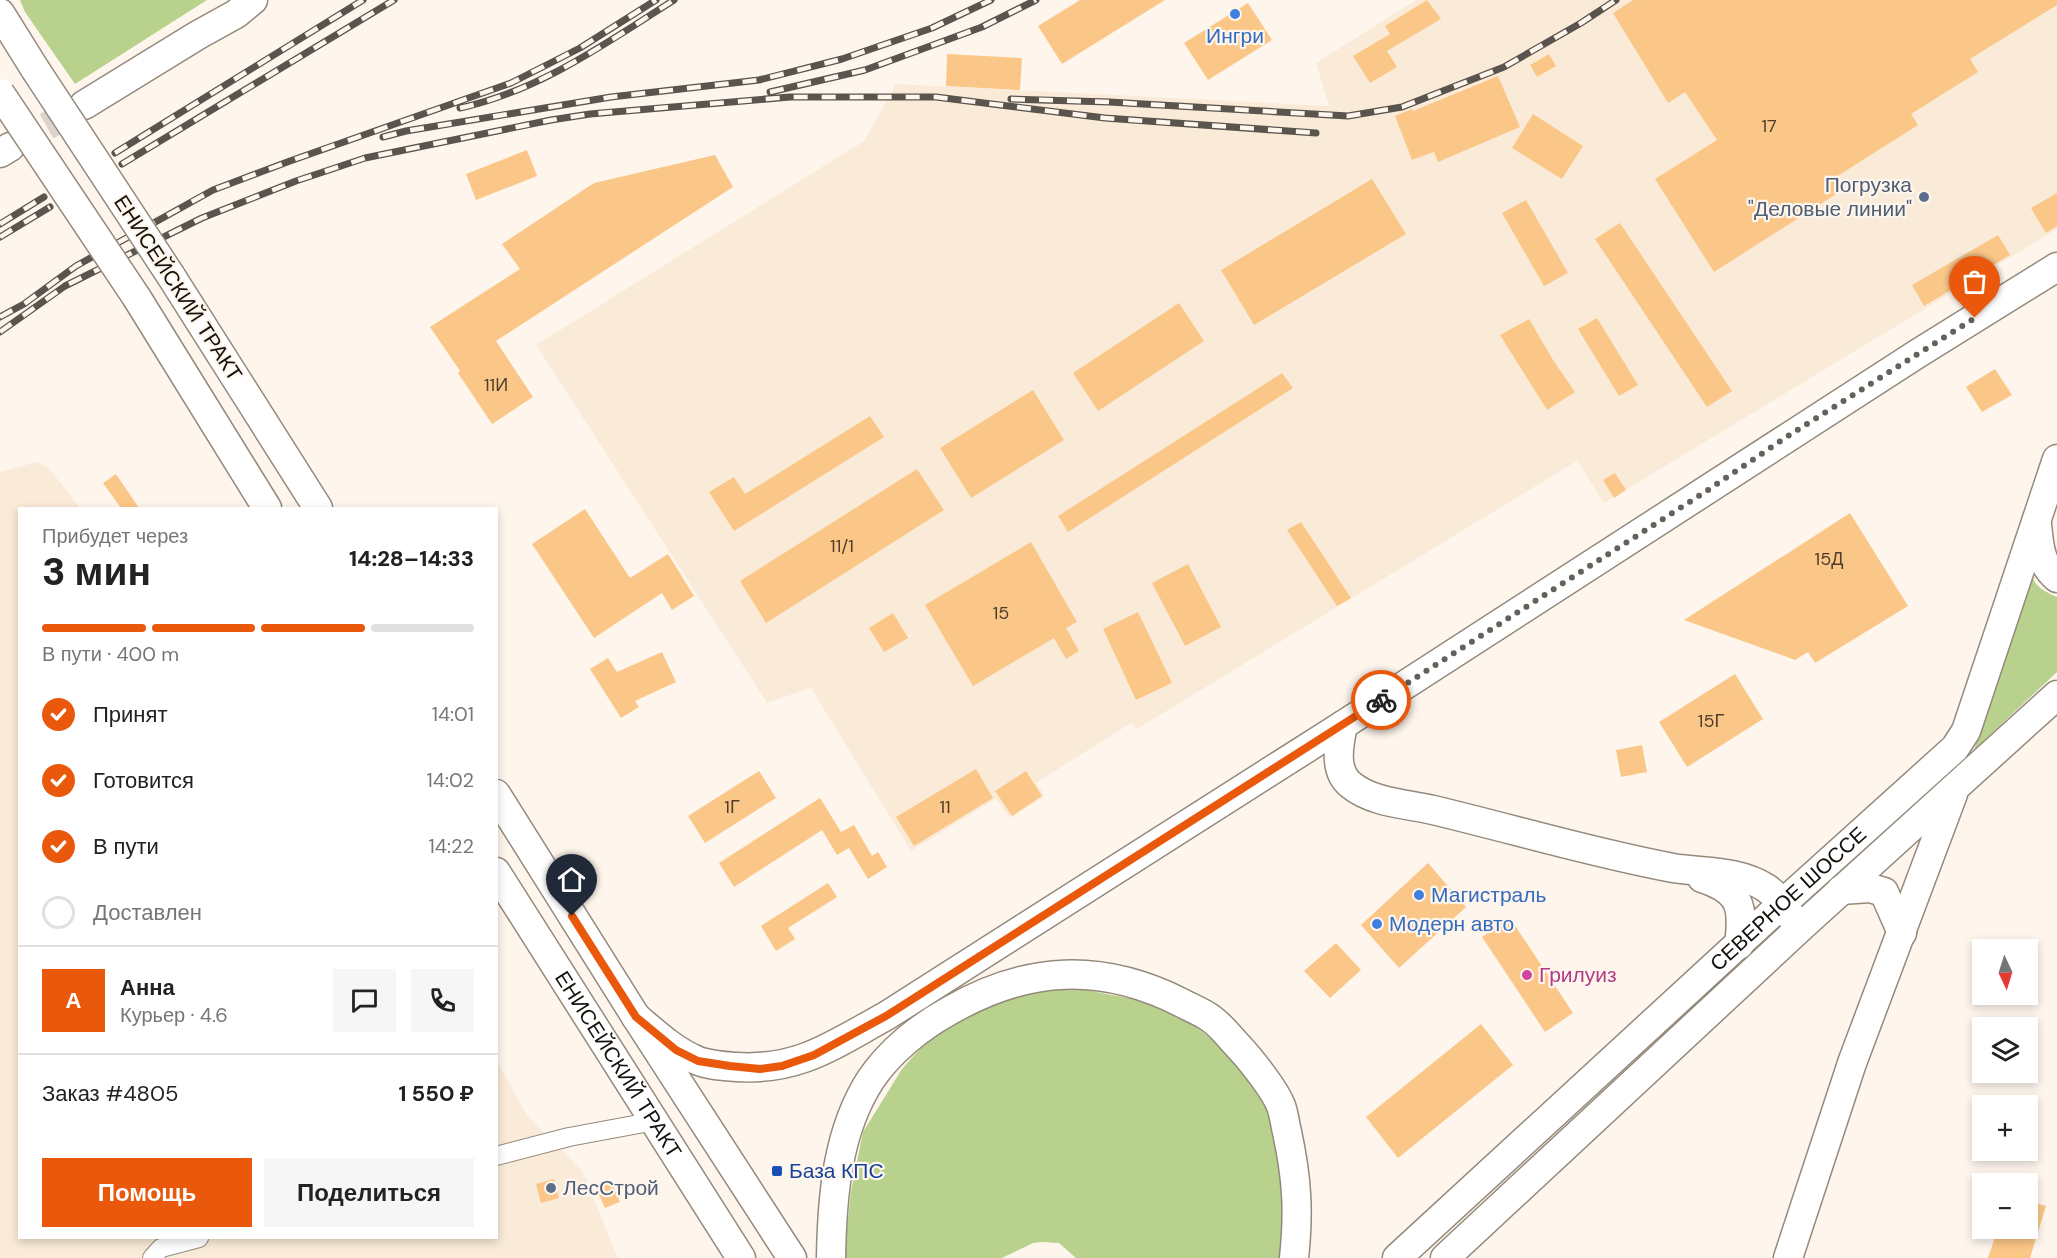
<!DOCTYPE html>
<html lang="ru">
<head>
<meta charset="utf-8">
<style>
  body { margin:0; font-family:"DM Sans",sans-serif; background:#f6f6f6; color:#222; height:100vh; display:flex; flex-direction:column; font-size:22px; white-space:nowrap }
  * { box-sizing:border-box; margin:0 }
  p { font-size:20px; color:#767676 }
  .icon { flex:none; width:33px; height:33px; fill:none; stroke:currentColor; stroke-width:2; stroke-linecap:round; stroke-linejoin:round }
  .map { position:relative; flex:1; overflow:hidden }
  .details { position:absolute; left:18px; top:507px; width:480px; height:732px; display:flex; flex-direction:column; background:#fff; border-radius:0px; box-shadow:0 3px 9px #0003 }
  .details>* { flex:none }
  .needle { width:39px; rotate:176deg }
  .buttons { position:absolute; left:1972px; top:939px; display:grid; gap:12px }
  .buttons a { display:grid; place-items:center; width:66px; height:66px; border-radius:0px; background:#fff; box-shadow:0 3px 9px #0003; font-size:30px }
  .pin { position:absolute; display:grid; place-items:center; width:51px; height:51px; color:#fff; margin:-62px -26px; border-radius:50% 50% 50% 0; rotate:-45deg; box-shadow:0 0 6px #0007 }
  .pin .icon { rotate:45deg }
  .courier { position:absolute; display:grid; place-items:center; width:60px; height:60px; margin:-30px; border:4px solid #ea580c; border-radius:50%; background:#fff; color:#222; box-shadow:0 2px 8px #0007 }
  .headline em { font-style:normal; font-weight:800 }
  .headline div { display:flex; flex-direction:column-reverse }
  .headline { display:flex; align-items:center; justify-content:space-between; height:102px; padding:0 24px }
  h1 { font-size:39px; font-weight:800; line-height:45px }
  .bar { display:grid; grid-template-columns:repeat(4,1fr); gap:9px 6px; align-content:center; height:72px; padding:0 24px }
  .bar i { height:8px; border-radius:4px; background:#e0e0e0 }
  .bar .active { background:#ea580c }
  .bar p { grid-column:span 4 }
  .line { display:flex; align-items:center; gap:15px; padding:0 24px; border-top:2px solid #e0e0e0 }
  .line div { flex:1 }
  .round { display:grid; place-items:center; flex:none; width:63px; height:63px; border-radius:0px; background:#f6f6f6 }
  ol { padding:0 24px; list-style:none }
  li { display:flex; align-items:center; gap:18px; height:66px }
  li p { margin-inline-start:auto }
  li .icon { padding:6px; border-radius:50%; background:#ea580c; color:#fff; stroke-width:4 }
  li:last-child { color:#767676 }
  li i { width:33px; height:33px; border:3px solid #e0e0e0; border-radius:50% }
  .cta { display:flex; gap:12px; margin-top:auto; padding:12px 24px }
  .cta a { flex:1; height:69px; border-radius:0px; background:#ea580c; color:#fff; font-size:24px; font-weight:800; line-height:69px; text-align:center }
  .cta a+a { background:#f6f6f6; color:#222 }
  .map>svg:first-child { display:block }
  .industrial { fill:#faebd8 }
  .green { fill:#b8d18d }
  .building { fill:#fbc788 }
  .lines { fill:none; stroke-linecap:round; stroke-linejoin:round }
  .primary-tunnel { stroke:#dbd4cb; stroke-width:28; stroke-dasharray:28 14; stroke-linecap:butt }
  .street-casing { stroke:#94897b; stroke-width:20 }
  .primary-casing { stroke:#94897b; stroke-width:31 }
  .street { stroke:#fff; stroke-width:18 }
  .primary { stroke:#fff; stroke-width:28 }
  .rail-casing { stroke:#59544d; stroke-width:7 }
  .rail { stroke:#fef6ed; stroke-width:4.5; stroke-dasharray:14; stroke-linecap:butt }
  .primary-bridge-casing { stroke:#94897b; stroke-width:31; stroke-linecap:butt }
  .primary-bridge { stroke:#fff; stroke-width:28 }
  .done { stroke:#66605a; stroke-width:6; stroke-dasharray:0 10.8 }
  .route { stroke:#ea580c; stroke-width:8 }
  .shop-dot { fill:#3f7fe0; stroke:#fef6ed; stroke-width:2 }
  .service-dot { fill:#5c6f8a; stroke:#fef6ed; stroke-width:2 }
  .hotel-dot { fill:#d1479c; stroke:#fef6ed; stroke-width:2 }
  .transit-dot { fill:#1a4fb4; stroke:#fef6ed; stroke-width:2 }
  .labels { text-anchor:middle; stroke-width:4.5; stroke-linejoin:round; paint-order:stroke }
  .number-label { font-size:18px; fill:#4e3e2a }
  .shop-label { font-size:21px; fill:#366cbe; stroke:#fef6ed; text-anchor:start }
  .service-label { font-size:21px; fill:#4e5e75; stroke:#fef6ed; text-anchor:end }
  .street-label { font-size:21px; fill:#14100b; stroke:#fef6ed }
  .hotel-label { font-size:21px; fill:#b23c85; stroke:#fef6ed; text-anchor:start }
  .transit-label { font-size:21px; fill:#164399; stroke:#fef6ed; text-anchor:start }
</style>
</head>
<body>
<div class="map">
<svg width="2057" height="1258" viewBox="0 0 2057 1258">
  <rect width="100%" height="100%" fill="#fef6ed"/>
  <path class="industrial" d="M1416 0H2057V229L1604 503 1577 461 1137 729 1131 723 1036 783 1045 796 1010 818 996 799 911 851 811 688 767 703 536 345 864 141 896 84 1329 106 1316 63Z
    M36 462 49 468 80 508H20V1238H496L497 1061 526 1114 583 1172 618 1258H0V472Z"/>
  <path class="green" d="M20 0H207L75 84 25 12Z
    M2032 576C2036 588 2046 592 2057 597V672L1974 750Z
    M1039 988H1075L1150 1002 1191 1023 1220 1046 1241 1071 1269 1111 1288 1198 1284 1258H1076L1059 1243 1042 1242 1033 1243 1002 1258H844L851 1191 863 1132 902 1069 924 1044 959 1019 997 1002Z"/>
  <path class="building" d="M1080 0H1165L1062 64 1038 26Z
    M1427 0 1441 19 1387 51 1397 67 1370 83 1353 56 1390 34 1385 26Z
    M1633 0H2057V5L1970 59 1978 72 1911 114 1918 125 1836 177 1844 189 1714 272 1655 179 1717 140 1685 92 1668 103 1613 13Z
    M1248 3 1272 40 1208 80 1184 43Z
    M947 54 1022 58 1020 90 946 86Z
    M1549 54 1556 66 1537 77 1530 65Z
    M1498 76 1520 127 1438 162 1434 152 1412 160 1395 116 1412 109 1413 111Z
    M1533 114 1583 146 1562 179 1512 148Z
    M527 150 537 176 476 200 466 174Z
    M715 155 733 187 496 341 533 397 492 424 458 373 460 371 430 327 520 269 502 244 594 183Z
    M1372 179 1406 234 1254 325 1221 270Z
    M2057 193V226L2046 233 2031 208Z
    M1526 200 1568 273 1544 286 1502 213Z
    M1620 223 1732 391 1707 407 1595 239Z
    M1998 235 2010 255 1924 306 1912 285Z
    M1179 303 1204 341 1098 411 1073 373Z
    M1597 318 1638 385 1619 396 1578 329Z
    M1529 319 1553 360 1575 392 1547 410 1500 335Z
    M1995 369 2012 395 1982 412 1966 387Z
    M1282 373 1293 388 1068 532 1058 516Z
    M1033 390 1064 440 971 498 940 448Z
    M870 416 884 437 734 531 709 492 734 477 745 494Z
    M917 469 944 510 766 623 740 581Z
    M1615 473 1626 490 1614 498 1603 480Z
    M116 474 139 508H121L103 483Z
    M585 509 630 578 668 554 694 596 672 610 662 593 594 638 532 544Z
    M1850 513 1908 606 1815 663 1808 652 1795 660 1684 620Z
    M1301 522 1351 598 1337 606 1287 530Z
    M1031 542 1077 622 1066 628 1079 651 1066 659 1054 638 973 686 925 605Z
    M1188 564 1221 627 1185 646 1152 583Z
    M1138 612 1172 683 1136 700 1103 629Z
    M893 613 908 638 884 652 869 628Z
    M662 652 676 682 635 701 639 707 621 718 590 669 608 658 617 672Z
    M1735 674 1763 719 1687 767 1659 722Z
    M1642 745 1647 772 1621 777 1616 750Z
    M976 769 993 798 914 846 896 817Z
    M759 771 776 798 705 843 688 816Z
    M1026 771 1042 796 1012 816 995 791Z
    M820 798 841 832 854 825 872 856 878 852 887 867 868 879 849 848 837 855 822 830 734 887 719 863Z
    M1428 863 1466 907 1399 968 1361 925Z
    M828 883 837 897 788 928 795 939 776 951 761 926Z
    M1510 918 1573 1013 1545 1032 1482 937Z
    M1336 943 1361 970 1330 998 1304 971Z
    M1481 1024 1513 1065 1398 1158 1366 1117Z
    M554 1179 559 1198 541 1203 536 1184Z
    M611 1181 620 1202 605 1208 596 1188Z
    M2028 1201 2046 1206 2030 1258H1988L1998 1228H2028Z"/>
  <g class="lines">
    <path class="primary-tunnel" d="M10 147 84 105"/>
    <g class="street-casing">
      <path id="street" d="M496 1156 569 1137 655 1121
        M152 1258 161 1248 199 1238"/>
    </g>
    <g class="primary-casing">
      <g id="primary">
        <path d="M0 13 35 69"/>
        <path d="M84 105 198 35 236 14 253 0"/>
        <path d="M0 153 10 147"/>
        <path d="M171 276 318 508"/>
        <path d="M137 298 267 508"/>
        <path d="M2037 524C2039 545 2040 564 2057 578"/>
        <path d="M1343 725C1339 744 1333 771 1351 785 1373 803 1407 804 1433 810 1513 829 1592 853 1673 868 1704 873 1739 870 1766 888 1777 895 1786 909 1793 919"/>
        <path d="M496 794 636 1017 792 1258"/>
        <path id="s1" d="M496 872 741 1258"/>
        <path d="M1702 878C1741 891 1744 906 1739 945"/>
        <path d="M1841 890 1870 888 1884 892 1902 933"/>
        <path d="M636 1017C655 1033 673 1050 696 1060 707 1065 723 1066 736 1067 799 1071 833 1045 886 1016L1343 725 1917 354 2057 267"/>
        <path d="M831 1258C832 1197 837 1131 871 1079 890 1051 920 1027 949 1011 1027 966 1101 962 1182 1003 1191 1008 1202 1012 1210 1018 1221 1025 1230 1038 1239 1047 1251 1060 1275 1090 1281 1106 1284 1114 1285 1124 1287 1132 1297 1178 1299 1212 1294 1258"/>
        <path id="s2" d="M1397 1258 1782 904 1955 748 1966 731 2057 459"/>
        <path d="M1445 1258 1801 927 2057 695"/>
        <path d="M1788 1258 1852 1063 1953 794"/>
      </g>
    </g>
    <use href="#street" class="street"/>
    <use href="#primary" class="primary"/>
    <g class="rail-casing">
      <path id="rail" d="M770 92 865 70 982 27 1036 0
        M1011 99 1109 102 1348 116 1402 107 1504 67 1581 23 1616 0
        M460 108C539 91 606 43 674 0
        M383 137 406 131 611 97 759 80 842 59 932 28 991 0
        M115 153 363 0
        M122 164 394 0
        M0 224 44 197
        M0 237 50 207
        M0 317 24 304 76 266 213 190 290 161 511 83 580 48 656 0
        M0 332 65 286 202 218 296 181 365 158 551 120 590 114 790 97H936L1105 118 1316 133"/>
    </g>
    <use href="#rail" class="rail"/>
    <g class="primary-bridge-casing">
      <path id="primary-bridge" d="M35 69 171 276
        M0 93 137 298"/>
    </g>
    <use href="#primary-bridge" class="primary-bridge"/>
  </g>
  <g class="lines">
    <path class="done" d="M1381 700 1705 492 1791 434 1975 318"/>
    <path class="route" d="M572 916 636 1017 676 1050 698 1061 730 1066 760 1069 782 1066 814 1055 886 1016 1381 700"/>
  </g>
  <g class="shop-dot">
    <circle cx="1235" cy="14" r="6"/>
    <circle cx="1419" cy="895" r="6"/>
    <circle cx="1377" cy="924" r="6"/>
  </g>
  <g class="service-dot">
    <circle cx="1924" cy="197" r="6"/>
    <circle cx="551" cy="1188" r="6"/>
  </g>
  <circle class="hotel-dot" cx="1527" cy="975" r="6"/>
  <rect class="transit-dot" x="771" y="1165" width="12" height="12" rx="3"/>
  <g class="labels">
    <g class="number-label">
      <text x="1769" y="132">17</text>
      <text x="496" y="391">11И</text>
      <text x="842" y="552">11/1</text>
      <text x="1829" y="565">15Д</text>
      <text x="1001" y="619">15</text>
      <text x="1711" y="727">15Г</text>
      <text x="732" y="813">1Г</text>
      <text x="945" y="813">11</text>
    </g>
    <g class="shop-label">
      <text x="1235" y="43" text-anchor="middle">Ингри</text>
      <text x="1431" y="902">Магистраль</text>
      <text x="1389" y="931">Модерн авто</text>
    </g>
    <g class="service-label">
      <text x="1912" y="192">Погрузка<tspan x="1912" dy="24">"Деловые линии"</tspan></text>
      <text x="563" y="1195" text-anchor="start">ЛесСтрой</text>
    </g>
    <g class="street-label">
      <text transform="translate(178 288) rotate(57)" y="7">ЕНИСЕЙСКИЙ ТРАКТ</text>
      <text dy="7" stroke="none"><textPath href="#s2" startOffset="531">СЕВЕРНОЕ ШОССЕ</textPath></text>
      <text dy="7" stroke="none"><textPath href="#s1" startOffset="228">ЕНИСЕЙСКИЙ ТРАКТ</textPath></text>
    </g>
    <g class="hotel-label">
      <text x="1539" y="982">Грилуиз</text>
    </g>
    <g class="transit-label">
      <text x="789" y="1178">База КПС</text>
    </g>
  </g>
</svg>
<div class="buttons">
<a><svg class="needle" viewBox="-14 -14 28 28"><path d="M0-13l5 13h-10z" fill="#e53935"/><path d="M0 13l5-13h-10z" fill="#767676"/></svg></a>
<a><svg class="icon" aria-label="layers" viewBox="0 0 24 24"><path d="M12 4l9 5-9 5-9-5zM3 14l9 5 9-5"/></svg></a>
<a>+</a>
<a>−</a>
</div>
<div class="pin" style="left:1975px;top:318px;background:#ea580c"><svg class="icon" aria-label="bag" viewBox="0 0 24 24"><path d="M5 8h14l-1 12H6zM9 8a3 3 0 0 1 6 0"/></svg></div>
<div class="pin" style="left:572px;top:916px;background:#1f2937"><svg class="icon" aria-label="home" viewBox="0 0 24 24"><path d="M3 11l9-7 9 7M6 9v11h12V9"/></svg></div>
<div class="courier" style="left:1381px;top:700px"><svg class="icon" aria-label="bike" viewBox="0 0 24 24"><circle cx="6" cy="16" r="4"/><circle cx="18" cy="16" r="4"/><path d="M6 16l4-8h5l3 8M10 8l3 8H6M13 5h3"/></svg></div>
<section class="details">
<div class="headline"><div><h1>3 мин</h1><p>Прибудет через</p></div><em>14:28–14:33</em></div>
<div class="bar"><i class="active"></i><i class="active"></i><i class="active"></i><i></i><p>В пути · 400 m</p></div>
<ol>
<li><svg class="icon" aria-label="check" viewBox="0 0 24 24"><path d="M5 12l5 5 9-10"/></svg>Принят<p>14:01</p></li>
<li><svg class="icon" aria-label="check" viewBox="0 0 24 24"><path d="M5 12l5 5 9-10"/></svg>Готовится<p>14:02</p></li>
<li><svg class="icon" aria-label="check" viewBox="0 0 24 24"><path d="M5 12l5 5 9-10"/></svg>В пути<p>14:22</p></li>
<li><i></i>Доставлен</li>
</ol>
<div class="line" style="height:108px"><b class="round" style="background:#ea580c;color:#fff">А</b><div><b>Анна</b><p>Курьер · 4.6</p></div><a class="round"><svg class="icon" aria-label="chat" viewBox="0 0 24 24"><path d="M4 5h16v11H9l-5 4z"/></svg></a><a class="round"><svg class="icon" aria-label="phone" viewBox="0 0 24 24"><path d="M5 4h4l2 5-3 2q2 4 5 5l2-3 5 2v4C11 20 4 13 5 4z"/></svg></a></div>
<div class="line" style="height:78px"><div>Заказ #4805</div><b>1 550 ₽</b></div>
<div class="cta"><a>Помощь</a><a>Поделиться</a></div>
</section>
</div>
</body>
</html>
